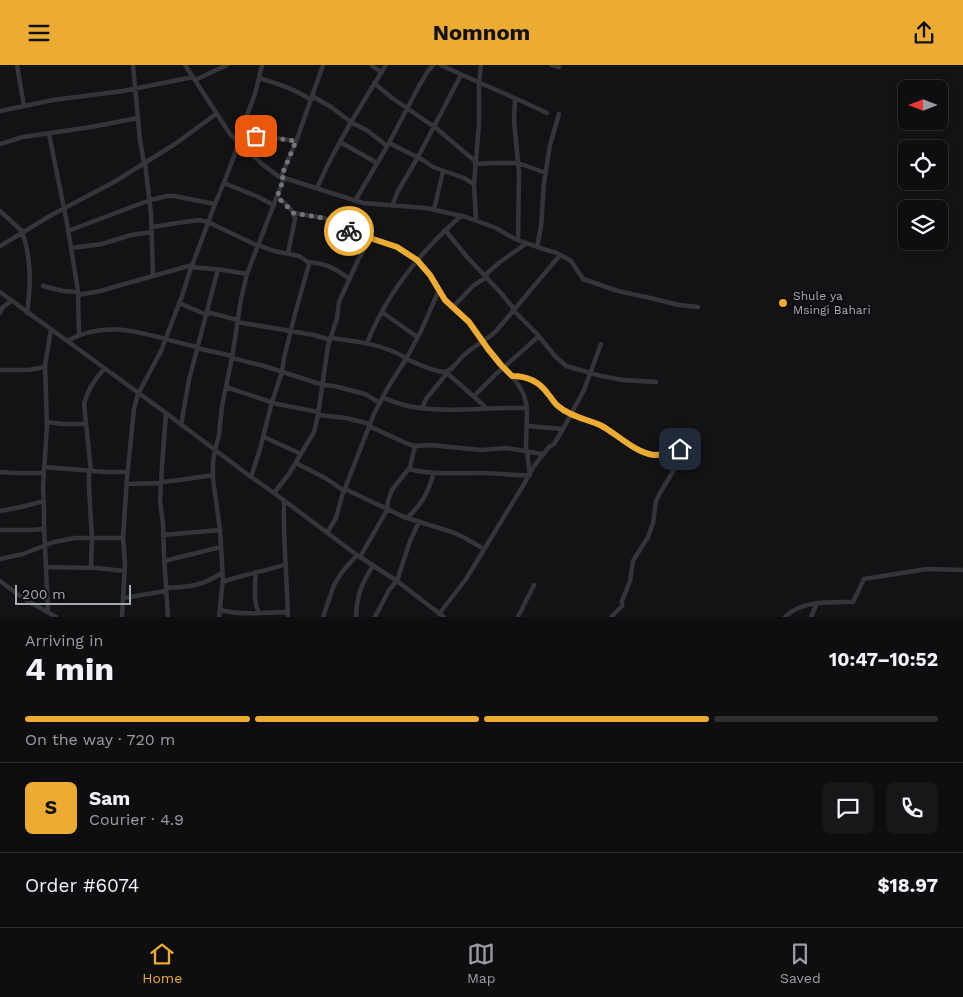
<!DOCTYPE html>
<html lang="en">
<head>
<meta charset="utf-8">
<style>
  body { margin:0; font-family:"Work Sans",sans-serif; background:#171719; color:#f1f3f6; height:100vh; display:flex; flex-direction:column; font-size:19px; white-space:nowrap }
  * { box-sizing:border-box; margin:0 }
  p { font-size:16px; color:#9b9c9f }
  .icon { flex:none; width:28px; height:28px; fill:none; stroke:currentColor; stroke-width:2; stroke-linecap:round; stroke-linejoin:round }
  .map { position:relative; height:552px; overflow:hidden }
  .sheet { display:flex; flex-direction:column; background:#0e0e10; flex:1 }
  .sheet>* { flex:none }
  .needle { width:32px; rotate:270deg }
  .tools { position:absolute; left:898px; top:15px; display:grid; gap:10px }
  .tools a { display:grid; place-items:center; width:50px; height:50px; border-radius:8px; background:#0e0e10; box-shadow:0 2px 8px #0003,0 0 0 1px #2e2e30; font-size:25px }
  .scale { position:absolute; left:15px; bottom:12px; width:116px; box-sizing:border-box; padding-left:5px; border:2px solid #a5aab5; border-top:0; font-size:14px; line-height:18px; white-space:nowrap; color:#a5aab5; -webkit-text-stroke:4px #0e0e10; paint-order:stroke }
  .pin { position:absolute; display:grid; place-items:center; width:42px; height:42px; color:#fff; margin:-21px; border-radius:10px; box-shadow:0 2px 8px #0006 }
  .courier { position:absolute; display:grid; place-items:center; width:50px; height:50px; margin:-25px; border:4px solid #ecac34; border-radius:50%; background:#fff; color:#222; box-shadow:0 1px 6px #0007 }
  .summary em { font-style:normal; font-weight:700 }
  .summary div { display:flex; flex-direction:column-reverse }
  .summary { display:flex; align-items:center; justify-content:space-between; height:85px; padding:0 25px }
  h1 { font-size:32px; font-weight:700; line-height:38px }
  .bar { display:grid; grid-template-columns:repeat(4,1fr); gap:8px 5px; align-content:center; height:60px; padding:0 25px }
  .bar i { height:6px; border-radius:4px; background:#2e2e30 }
  .bar .selected { background:#ecac34 }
  .bar p { grid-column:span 4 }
  .line { display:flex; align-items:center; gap:12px; padding:0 25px; border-top:1px solid #2e2e30 }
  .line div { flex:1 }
  .round { display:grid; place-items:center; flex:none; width:52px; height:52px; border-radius:8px; background:#171719 }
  header { display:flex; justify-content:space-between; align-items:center; height:65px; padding:0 25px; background:#ecac34; color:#111; font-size:22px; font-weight:700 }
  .tab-bar { display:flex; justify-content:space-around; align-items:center; height:70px; border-top:1px solid #2e2e30; background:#0e0e10; font-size:14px; color:#9b9c9f }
  .tab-bar a { display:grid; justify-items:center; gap:2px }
  .tab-bar .selected { color:#ecac34 }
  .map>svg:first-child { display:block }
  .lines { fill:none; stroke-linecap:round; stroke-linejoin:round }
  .minor { stroke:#34353a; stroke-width:4.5 }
  .done { stroke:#72757d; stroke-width:5; stroke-dasharray:0 9 }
  .route { stroke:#ecac34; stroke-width:6 }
  .poi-dot { fill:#ecac34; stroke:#0e0e10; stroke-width:2 }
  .labels { text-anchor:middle; stroke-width:4; stroke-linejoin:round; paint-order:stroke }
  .poi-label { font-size:12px; fill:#a5aab5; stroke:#0e0e10; text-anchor:start }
</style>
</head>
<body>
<header><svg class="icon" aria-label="menu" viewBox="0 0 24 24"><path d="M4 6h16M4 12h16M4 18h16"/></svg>Nomnom<svg class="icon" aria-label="share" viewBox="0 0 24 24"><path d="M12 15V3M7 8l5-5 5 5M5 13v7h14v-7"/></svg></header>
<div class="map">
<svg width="963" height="552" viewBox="0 0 963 552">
  <rect width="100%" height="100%" fill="#131315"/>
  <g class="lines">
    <path class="minor" d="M17 0 24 41
      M133 0 140 75 144 98
      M185 0 230 69 262 99 278 111 363 138 426 143 466 152 496 163 515 174 540 183 557 188 571 196 583 214 618 226 650 233 679 240 698 242
      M371 0 381 7
      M441 0C476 17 512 31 547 48
      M552 0 559 2
      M259 13C278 19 295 24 311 35
      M195 15 227 0
      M374 18 392 33 436 63 476 97
      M312 31 331 42 351 57 368 66 387 81
      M515 33 514 56 519 108 518 175
      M0 46 53 35 123 26 193 12
      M49 69 67 158 78 226 79 270
      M239 70 264 71 296 76
      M237 76 255 29 262 0
      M340 77 377 98
      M389 78 423 95 433 102 464 113 474 119
      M0 79 23 72 91 62 138 53
      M145 98 151 149 153 211
      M475 99 492 98H518L546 108
      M281 112 297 74 323 0
      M224 118 256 131 274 140
      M317 123C336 80 361 40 386 0
      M277 132C285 138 293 144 295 154L288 188
      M355 136 389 78 419 21 428 6 433 0
      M392 141 398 126 418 92 461 10
      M434 145 443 106
      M0 146 23 167
      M293 148 324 153 336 158 344 164 353 167 397 182 417 195 430 210 445 235 469 257 488 284 501 300 512 311 519 321 524 330 527 343 526 381 530 410C513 411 496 408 479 408 456 408 432 410 409 404
      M476 155 474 119 479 59V18L481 0
      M152 162 184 157 199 155 208 157 258 181
      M445 165 467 192 501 228 514 244
      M68 166 150 135 167 131H174L215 139
      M22 167C32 193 31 221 27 248
      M0 181 55 148 114 117 175 79 216 49
      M537 182 541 162 544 117 550 80 559 49
      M71 183 102 179 131 170 152 167
      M308 197C328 199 334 203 350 214
      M191 202 223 205 247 209
      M485 210 500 197 527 178
      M43 221 63 226 78 227
      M0 227 166 348 251 412 274 428 357 490 397 516 444 552
      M78 230 100 226 192 200
      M179 238 207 250
      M453 242 474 220 487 212
      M513 245 537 269 555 291 566 301 601 311 623 315 656 317
      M207 247 238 255
      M382 247 417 272
      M0 248 2 243 11 236
      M237 257 314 270 330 275
      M330 273C357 276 382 279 406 293
      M67 276C112 251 152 273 198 282
      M367 278C387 228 421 186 461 151
      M197 283 232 291
      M232 293 264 301 323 320 334 321 365 329 380 338
      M406 294C416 298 434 307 444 307 452 306 457 297 462 292 472 281 487 276 497 265L560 190
      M0 305H29L45 302
      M446 307 481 338 487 344
      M512 311C527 311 539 316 548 329 551 333 554 338 558 341 570 351 586 354 600 361 619 370 642 395 666 389 676 387 685 382 695 378
      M226 322 277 339 318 347
      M474 331 495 310 539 271
      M383 333C393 336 403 341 413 342 451 348 489 342 527 343
      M422 343 426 334 447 308
      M166 348 162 401 160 436 163 459 164 491 168 552
      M318 350 346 353 370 359
      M47 357 62 359H86
      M181 360 189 315 218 204
      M369 361 408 379 415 381 430 380 481 385 507 383 543 389
      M527 361 563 364
      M264 372 301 389
      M296 398 327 414 344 426
      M44 402 106 407H127
      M89 406V424L92 473 91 503
      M91 406 84 339C87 326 95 314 104 304
      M0 407 14 408H44
      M251 412 260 384 272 337 282 307 284 293 295 249 309 199 308 197 299 191 274 186 258 180
      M161 417 180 415 213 410
      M127 419 161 418
      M345 424 404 452 452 467 465 473 484 484
      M274 428 289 409 314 367 318 350 328 281 337 253 339 237 358 195 371 173
      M284 435C283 474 287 513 288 552
      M0 446 21 442 44 436
      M407 453C423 438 427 429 434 408
      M0 465H30L44 464
      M327 468 336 453 342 431 374 349 387 324 406 294 421 266 439 225
      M163 470 220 465
      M360 492 387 445 388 436 392 425 410 402 415 381
      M0 494 23 489 54 477 75 473H123
      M164 496 221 482
      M46 502 97 503 124 506
      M256 507C255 520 253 536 259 548
      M0 516 23 533 56 552
      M223 517C243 509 265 507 286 499
      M166 523C189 522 202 521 222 508
      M123 533 166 526
      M221 545C243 551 266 547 288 547
      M48 547 44 461V444L43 422 47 361 45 300 51 265
      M439 549 466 514 524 419 534 401 549 382 554 379 563 364 584 325 601 279
      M122 552 125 499 123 473 127 413 134 344 138 329 161 286 182 231 190 206 215 139 225 115 239 78
      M219 552 223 514 220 465 213 414V397L215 385 219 370 222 341 232 293 241 234 247 209 284 113
      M323 552 334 520 342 507 357 490
      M356 552C357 530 361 519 373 501
      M375 552 389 525 397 516 410 476 419 457
      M518 552 534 520
      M611 552 622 541V536L630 516 633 496 648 472 653 458 656 436 660 428 678 398 687 391 694 379
      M785 552C802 535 831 537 853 537L864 514 927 504 963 505
      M811 552 817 538"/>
  </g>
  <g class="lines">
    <path class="done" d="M256 71 296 76 281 112 284 113 277 132 283 137 293 148 324 153 336 158 349 166"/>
    <path class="route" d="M349 166 397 182 417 195 430 210 445 235 469 257 488 284 501 300 512 311C527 311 539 316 548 329 551 332 554 338 558 341 569 351 586 354 600 360 616 368 635 388 654 390 663 390 671 387 680 384"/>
  </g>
  <circle class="poi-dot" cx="783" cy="238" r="5"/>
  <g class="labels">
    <g class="poi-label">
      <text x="793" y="235">Shule ya<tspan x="793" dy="14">Msingi Bahari</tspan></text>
    </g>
  </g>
</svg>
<div class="tools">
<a><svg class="needle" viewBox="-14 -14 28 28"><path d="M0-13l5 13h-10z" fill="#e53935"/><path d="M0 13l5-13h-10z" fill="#9b9c9f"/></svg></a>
<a><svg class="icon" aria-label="locate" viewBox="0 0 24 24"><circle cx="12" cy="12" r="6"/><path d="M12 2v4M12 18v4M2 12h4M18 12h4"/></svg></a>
<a><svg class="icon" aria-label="layers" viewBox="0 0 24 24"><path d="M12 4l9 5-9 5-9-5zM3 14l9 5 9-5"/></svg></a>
</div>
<div class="scale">200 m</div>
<div class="pin" style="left:256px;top:71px;background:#ea580c"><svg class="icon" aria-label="bag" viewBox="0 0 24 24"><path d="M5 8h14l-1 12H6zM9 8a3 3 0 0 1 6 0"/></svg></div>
<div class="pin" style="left:680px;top:384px;background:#1f2937"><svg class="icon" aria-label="home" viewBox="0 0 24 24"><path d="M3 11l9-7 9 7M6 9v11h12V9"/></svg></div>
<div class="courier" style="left:349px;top:166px"><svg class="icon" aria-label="bike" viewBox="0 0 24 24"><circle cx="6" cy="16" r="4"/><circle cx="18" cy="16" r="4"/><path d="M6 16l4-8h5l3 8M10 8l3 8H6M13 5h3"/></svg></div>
</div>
<section class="sheet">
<div class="summary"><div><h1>4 min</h1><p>Arriving in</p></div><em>10:47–10:52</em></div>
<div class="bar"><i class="selected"></i><i class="selected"></i><i class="selected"></i><i></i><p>On the way · 720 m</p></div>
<div class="line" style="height:90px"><b class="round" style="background:#ecac34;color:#111">S</b><div><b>Sam</b><p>Courier · 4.9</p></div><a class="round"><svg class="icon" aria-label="chat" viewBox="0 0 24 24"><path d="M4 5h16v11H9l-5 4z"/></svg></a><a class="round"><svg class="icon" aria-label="phone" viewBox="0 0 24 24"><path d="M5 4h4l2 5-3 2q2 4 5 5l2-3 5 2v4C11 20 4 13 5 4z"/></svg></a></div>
<div class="line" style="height:65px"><div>Order #6074</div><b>$18.97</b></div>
</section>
<nav class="tab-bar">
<a class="selected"><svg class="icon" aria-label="home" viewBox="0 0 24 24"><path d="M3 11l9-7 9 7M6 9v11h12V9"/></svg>Home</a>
<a><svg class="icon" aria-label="map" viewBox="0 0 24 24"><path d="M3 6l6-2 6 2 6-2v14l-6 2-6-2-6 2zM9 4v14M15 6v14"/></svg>Map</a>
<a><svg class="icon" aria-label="saved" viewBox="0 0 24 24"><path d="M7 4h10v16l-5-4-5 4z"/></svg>Saved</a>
</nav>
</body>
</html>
